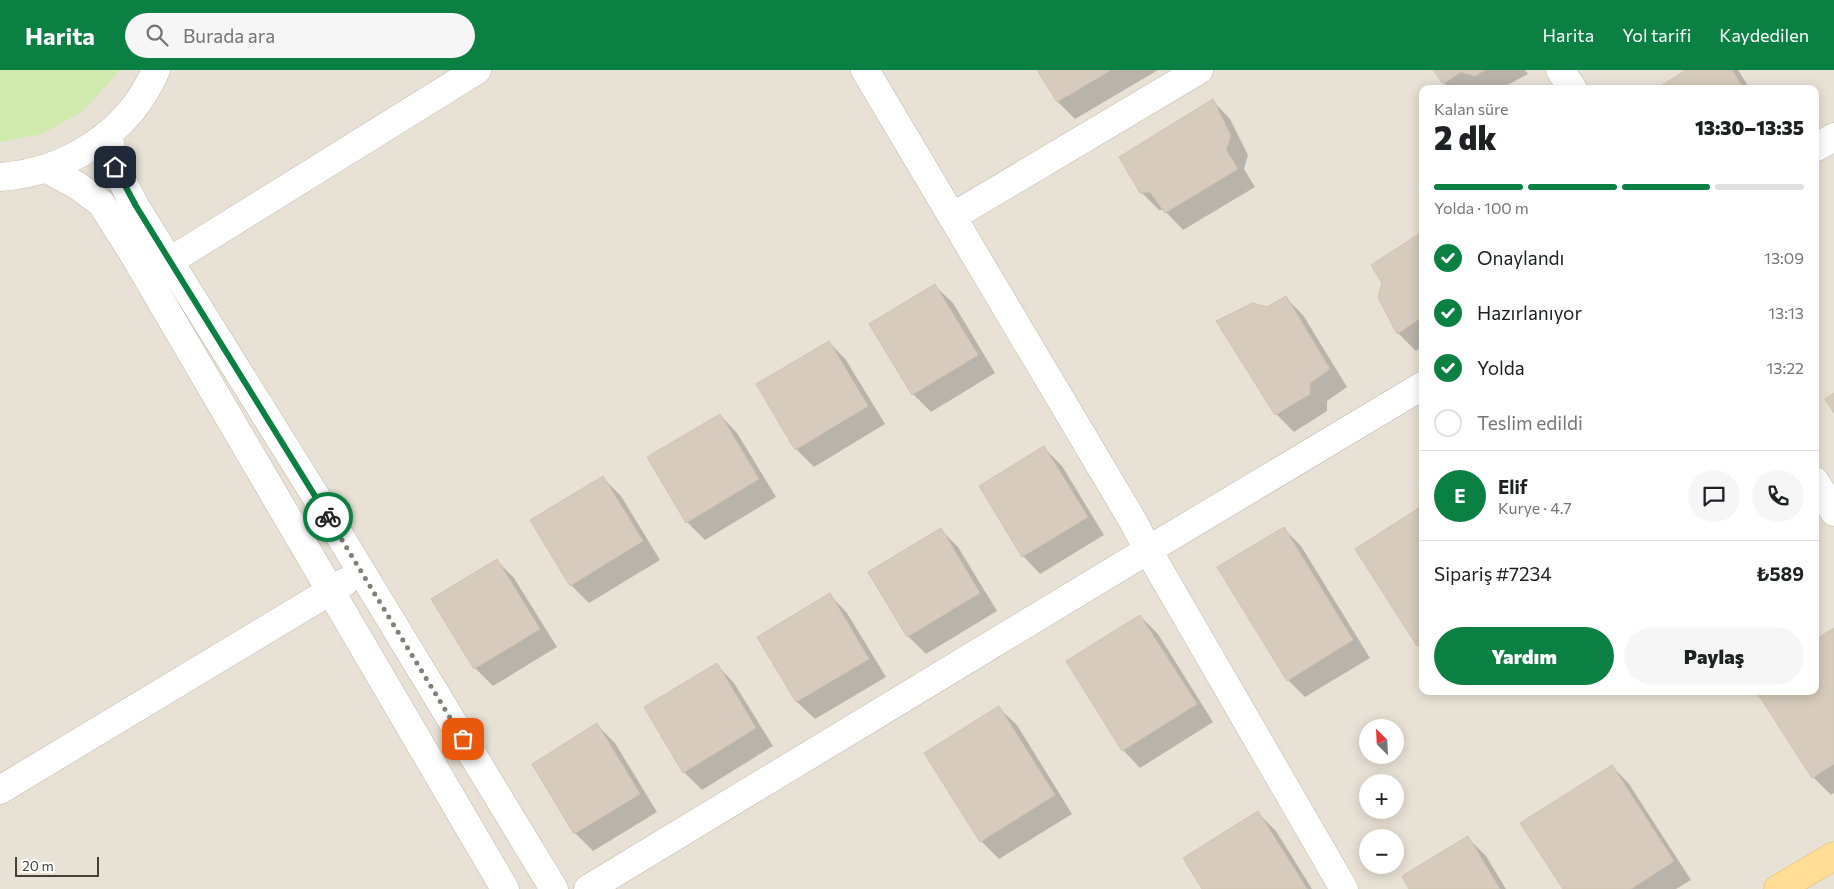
<!DOCTYPE html>
<html lang="tr">
<head>
<meta charset="utf-8">
<style>
  body { margin:0; font-family:Commissioner,sans-serif; background:#f6f6f6; color:#202124; height:100vh; display:flex; flex-direction:column; font-size:19px; white-space:nowrap }
  * { box-sizing:border-box; margin:0 }
  p { font-size:16px; color:#757577 }
  .icon { flex:none; width:28px; height:28px; fill:none; stroke:currentColor; stroke-width:2; stroke-linecap:round; stroke-linejoin:round }
  .map { position:relative; flex:1; overflow:hidden }
  .sheet { position:absolute; left:1419px; top:15px; width:400px; height:610px; display:flex; flex-direction:column; background:#fff; border-radius:10px; box-shadow:0 2px 12px #0003 }
  .sheet>* { flex:none }
  .needle { width:32px; rotate:336deg }
  .tools { position:absolute; left:1359px; top:649px; display:grid; gap:10px }
  .tools a { display:grid; place-items:center; width:45px; height:45px; border-radius:50%; background:#fff; box-shadow:0 2px 12px #0003; font-size:25px }
  .scale { position:absolute; left:15px; bottom:12px; width:84px; box-sizing:border-box; padding-left:5px; border:2px solid #474036; border-top:0; font-size:14px; line-height:18px; white-space:nowrap; color:#474036; -webkit-text-stroke:4px #fff; paint-order:stroke }
  .pin { position:absolute; display:grid; place-items:center; width:42px; height:42px; color:#fff; margin:-21px; border-radius:10px; box-shadow:0 2px 8px #0006 }
  .courier { position:absolute; display:grid; place-items:center; width:50px; height:50px; margin:-25px; border:4px solid #0b8043; border-radius:50%; background:#fff; color:#222; box-shadow:0 1px 6px #0007 }
  .summary em { font-style:normal; font-weight:800 }
  .summary div { display:flex; flex-direction:column-reverse }
  .summary { display:flex; align-items:center; justify-content:space-between; height:85px; padding:0 15px }
  h1 { font-size:32px; font-weight:800; line-height:38px }
  .bar { display:grid; grid-template-columns:repeat(4,1fr); gap:8px 5px; align-content:center; height:60px; padding:0 15px }
  .bar i { height:6px; border-radius:4px; background:#e0e0e0 }
  .bar .on { background:#0b8043 }
  .bar p { grid-column:span 4 }
  .line { display:flex; align-items:center; gap:12px; padding:0 15px; border-top:1px solid #e0e0e0 }
  .line div { flex:1 }
  .round { display:grid; place-items:center; flex:none; width:52px; height:52px; border-radius:26px; background:#f6f6f6 }
  ol { padding:0 15px; list-style:none }
  li { display:flex; align-items:center; gap:15px; height:55px }
  li p { margin-inline-start:auto }
  li .icon { padding:5px; border-radius:50%; background:#0b8043; color:#fff; stroke-width:4 }
  li:last-child { color:#757577 }
  li i { width:28px; height:28px; border:2px solid #e0e0e0; border-radius:50% }
  .cta { display:flex; gap:10px; margin-top:auto; padding:10px 15px }
  .cta a { flex:1; height:58px; border-radius:30px; background:#0b8043; color:#fff; font-size:20px; font-weight:800; line-height:58px; text-align:center }
  .cta a+a { background:#f6f6f6; color:#202124 }
  header { display:flex; align-items:center; gap:30px; box-sizing:border-box; height:70px; padding:0 25px; background:#0b8043; color:#fff }
  header strong { font-size:24px }
  nav { display:flex; gap:28px; margin-inline-start:auto; font-size:18px }
  .search { width:350px; height:45px; background:#f6f6f6; display:flex; align-items:center; gap:12px; box-sizing:border-box; padding:0 18px; border-radius:28px; color:#757577; font-size:19px }
  .map>svg:first-child { display:block }
  .residential { fill:#e8e1d5; fill-rule:evenodd }
  .green { fill:#d1eaae }
  .shadow { fill:#0003 }
  .building { fill:#d6cbbc; stroke:#d1c3af }
  .lines { fill:none; stroke-linecap:round; stroke-linejoin:round }
  .minor-casing { stroke:#c0b7a9; stroke-width:29 }
  .major-casing { stroke:#e8bb61; stroke-width:29 }
  .minor { stroke:#fff; stroke-width:28 }
  .major { stroke:#ffdd95; stroke-width:28 }
  .done { stroke:#847e74; stroke-width:5; stroke-dasharray:0 9 }
  .route { stroke:#0b8043; stroke-width:6 }
</style>
</head>
<body>
<header>
<strong>Harita</strong>
<div class="search"><svg class="icon" aria-label="search" viewBox="0 0 24 24"><circle cx="10" cy="10" r="6"/><path d="M15 15l6 6"/></svg>Burada ara</div>
<nav><a>Harita</a><a>Yol tarifi</a><a>Kaydedilen</a></nav>
</header>
<div class="map">
<svg width="1834" height="819" viewBox="0 0 1834 819">
  <rect width="100%" height="100%" fill="#f4f0e7"/>
  <path class="residential" d="M0 0H1834V819H0ZM1422 19H1815V621H1422ZM1368 658H1395V685H1368ZM1368 712H1395V740H1368ZM1368 768H1395V795H1368Z"/>
  <path class="green" d="M0 0H118L115 6 83 41 42 64 0 72Z"/>
  <path class="shadow" d="M1039 0H1158L1075 49 1058 32Z
    M1435 0H1525L1528 4 1500 19H1449Z
    M1689 0H1738L1750 19H1658Z
    M1213 31 1230 49 1248 85 1244 99 1255 117 1183 160 1164 140H1159L1141 122Z
    M1422 164V276L1416 281 1398 263 1384 213 1372 195Z
    M935 216 953 233 995 303 931 342 913 324Z
    M1285 227 1303 245 1347 317 1327 331V341L1294 362 1276 344 1267 239Z
    M829 272 846 290 885 354 814 397 796 379Z
    M720 345 737 363 776 427 705 470 687 452Z
    M1044 378 1062 396 1104 465 1040 504 1023 486Z
    M603 408 621 426 660 490 589 533 571 515Z
    M1422 438V580L1357 480Z
    M940 459 958 477 997 541 926 584 908 566Z
    M1284 459 1301 476 1370 588 1305 627 1288 610Z
    M497 491 514 508 557 577 493 616 475 598Z
    M830 525 847 543 886 607 815 649 797 632 758 568Z
    M1140 546 1158 564 1213 652 1140 698 1123 680Z
    M1834 559V723L1831 725 1813 707 1815 571Z
    M717 595 734 613 773 676 702 720 684 702Z
    M999 638 1017 655 1072 744 999 789 981 771Z
    M597 655 615 673 657 742 593 781 575 763Z
    M1612 696 1629 714 1691 810 1676 819H1564Z
    M1258 743 1276 761 1312 819H1204Z
    M1468 768 1486 786 1506 819H1411Z"/>
  <path class="building" d="M1037 0H1111L1057 32Z
    M1433 0H1485L1475 6 1461 2 1443 14Z
    M1686 0H1732L1744 19H1656Z
    M1213 29 1231 66 1226 80 1238 99 1165 143 1150 122 1140 123 1119 87Z
    M1422 162V247L1397 264 1378 227 1382 213 1371 195Z
    M935 214 978 285 912 325 869 254Z
    M1286 226 1330 299 1310 313V324L1275 345 1216 251 1253 233 1267 237Z
    M829 271 868 336 795 380 756 314Z
    M1834 323V343L1825 329Z
    M720 344 759 409 686 453 647 387Z
    M1044 376 1088 447 1022 487 979 416Z
    M603 406 643 471 570 516 530 450Z
    M1422 436V573L1417 576 1355 479Z
    M1284 457 1353 570 1287 611 1217 497Z
    M941 458 980 523 907 567 868 502Z
    M497 489 540 559 474 599 431 529Z
    M830 523 869 589 796 632 757 567Z
    M1140 545 1197 634 1122 681 1066 591Z
    M1834 558V694L1812 708 1756 621H1815V570Z
    M717 593 756 658 683 703 644 637Z
    M999 636 1055 725 980 772 924 683Z
    M597 653 640 724 574 764 532 694Z
    M1612 695 1674 791 1631 819H1563L1520 753Z
    M1258 741 1307 819H1202L1183 788Z
    M1468 766 1500 819H1409L1402 806Z"/>
  <g class="lines">
    <g class="minor-casing">
      <path id="minor" d="M865 0 1133 451 1148 480 1344 819
        M1560 0 1573 19
        M108 64 115 97 135 136 315 425 554 819
        M1815 78 1834 67
        M47 99 78 116 101 133 131 180 505 819
        M0 107C67 102 129 63 156 0
        M952 147 1199 0
        M170 191 477 0
        M1815 411 1834 442
        M0 720 345 512
        M588 819 1148 480 1422 316"/>
    </g>
    <g class="major-casing">
      <path id="major" d="M1778 819 1834 786"/>
    </g>
    <use href="#minor" class="minor"/>
    <use href="#major" class="major"/>
  </g>
  <g class="lines">
    <path class="done" d="M328 447 463 669"/>
    <path class="route" d="M115 97 136 136 328 447"/>
  </g>
</svg>
<div class="tools">
<a><svg class="needle" viewBox="-14 -14 28 28"><path d="M0-13l5 13h-10z" fill="#e53935"/><path d="M0 13l5-13h-10z" fill="#757577"/></svg></a>
<a>+</a>
<a>−</a>
</div>
<div class="scale">20 m</div>
<div class="pin" style="left:463px;top:669px;background:#ea580c"><svg class="icon" aria-label="bag" viewBox="0 0 24 24"><path d="M5 8h14l-1 12H6zM9 8a3 3 0 0 1 6 0"/></svg></div>
<div class="pin" style="left:115px;top:97px;background:#1f2937"><svg class="icon" aria-label="home" viewBox="0 0 24 24"><path d="M3 11l9-7 9 7M6 9v11h12V9"/></svg></div>
<div class="courier" style="left:328px;top:447px"><svg class="icon" aria-label="bike" viewBox="0 0 24 24"><circle cx="6" cy="16" r="4"/><circle cx="18" cy="16" r="4"/><path d="M6 16l4-8h5l3 8M10 8l3 8H6M13 5h3"/></svg></div>
<section class="sheet">
<div class="summary"><div><h1>2 dk</h1><p>Kalan süre</p></div><em>13:30–13:35</em></div>
<div class="bar"><i class="on"></i><i class="on"></i><i class="on"></i><i></i><p>Yolda · 100 m</p></div>
<ol>
<li><svg class="icon" aria-label="check" viewBox="0 0 24 24"><path d="M5 12l5 5 9-10"/></svg>Onaylandı<p>13:09</p></li>
<li><svg class="icon" aria-label="check" viewBox="0 0 24 24"><path d="M5 12l5 5 9-10"/></svg>Hazırlanıyor<p>13:13</p></li>
<li><svg class="icon" aria-label="check" viewBox="0 0 24 24"><path d="M5 12l5 5 9-10"/></svg>Yolda<p>13:22</p></li>
<li><i></i>Teslim edildi</li>
</ol>
<div class="line" style="height:90px"><b class="round" style="background:#0b8043;color:#fff">E</b><div><b>Elif</b><p>Kurye · 4.7</p></div><a class="round"><svg class="icon" aria-label="chat" viewBox="0 0 24 24"><path d="M4 5h16v11H9l-5 4z"/></svg></a><a class="round"><svg class="icon" aria-label="phone" viewBox="0 0 24 24"><path d="M5 4h4l2 5-3 2q2 4 5 5l2-3 5 2v4C11 20 4 13 5 4z"/></svg></a></div>
<div class="line" style="height:65px"><div>Sipariş #7234</div><b>₺589</b></div>
<div class="cta"><a>Yardım</a><a>Paylaş</a></div>
</section>
</div>
</body>
</html>
